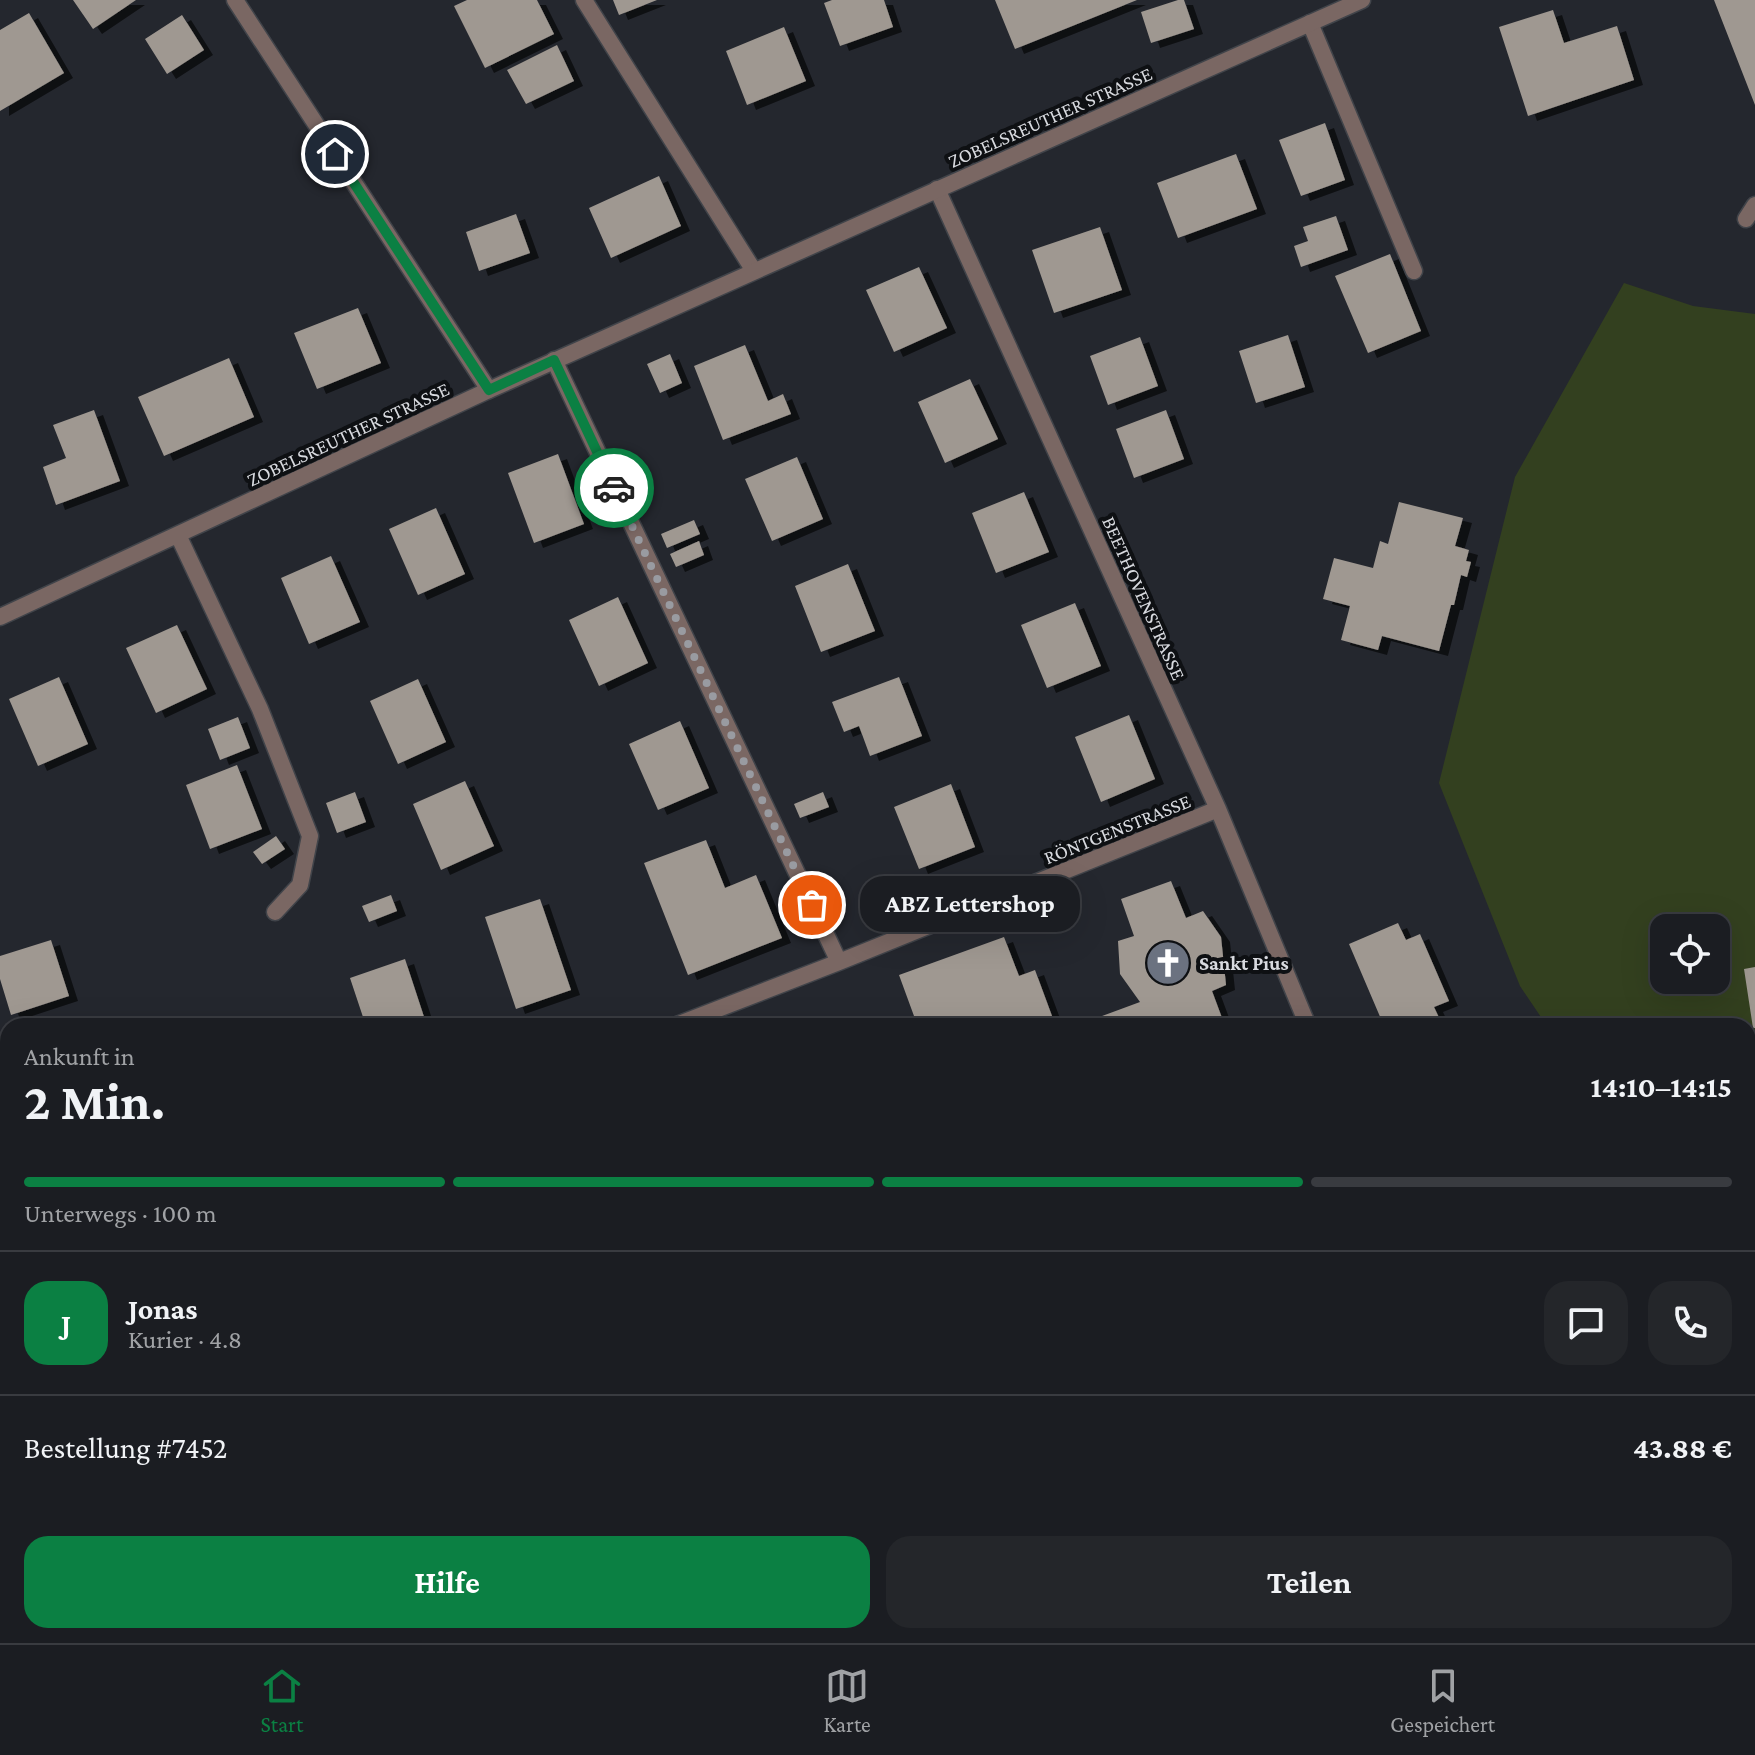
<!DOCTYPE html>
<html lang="de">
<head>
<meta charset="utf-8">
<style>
  body { margin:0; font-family:"Crimson Pro",serif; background:#24262a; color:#f1f3f6; height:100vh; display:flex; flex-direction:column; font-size:30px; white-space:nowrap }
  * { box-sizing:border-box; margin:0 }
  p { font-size:26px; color:#a0a2a5 }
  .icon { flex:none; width:44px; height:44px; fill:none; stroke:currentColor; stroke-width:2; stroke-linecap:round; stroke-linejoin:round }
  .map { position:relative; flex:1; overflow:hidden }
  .sheet { position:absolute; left:0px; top:1018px; width:1756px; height:626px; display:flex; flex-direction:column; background:#1b1d22; border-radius:24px 24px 0 0; box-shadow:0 8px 32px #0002,0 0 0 2px #393b40 }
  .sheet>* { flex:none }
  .controls { position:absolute; left:1650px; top:914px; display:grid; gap:16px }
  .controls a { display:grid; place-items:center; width:80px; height:80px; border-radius:16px; background:#1b1d22; box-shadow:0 8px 32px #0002,0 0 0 2px #393b40; font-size:40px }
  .pin { position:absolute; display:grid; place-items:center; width:68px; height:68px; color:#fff; margin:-34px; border:4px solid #fff; border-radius:50%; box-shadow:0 2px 8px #0007 }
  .courier { position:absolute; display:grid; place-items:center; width:80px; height:80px; margin:-40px; border:6px solid #0b8043; border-radius:50%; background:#fff; color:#222; box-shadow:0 2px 10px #0007 }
  .bubble { position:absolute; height:56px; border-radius:24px; background:#1b1d22; box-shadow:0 8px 32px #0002,0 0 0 2px #393b40; font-size:26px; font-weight:700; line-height:56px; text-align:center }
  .head em { font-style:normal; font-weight:700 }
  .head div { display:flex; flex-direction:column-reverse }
  .head { display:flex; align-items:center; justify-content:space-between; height:136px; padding:0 24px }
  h1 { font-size:52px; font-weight:700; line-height:60px }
  .bar { display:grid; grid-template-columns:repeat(4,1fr); gap:12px 8px; align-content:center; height:96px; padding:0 24px }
  .bar i { height:10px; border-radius:6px; background:#393b40 }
  .bar .active { background:#0b8043 }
  .bar p { grid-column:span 4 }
  .line { display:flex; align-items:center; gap:20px; padding:0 24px; border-top:2px solid #393b40 }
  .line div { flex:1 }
  .round { display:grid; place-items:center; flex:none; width:84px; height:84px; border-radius:24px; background:#24262a }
  .button { display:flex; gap:16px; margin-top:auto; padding:16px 24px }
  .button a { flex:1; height:92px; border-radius:24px; background:#0b8043; color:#fff; font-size:32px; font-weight:700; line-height:92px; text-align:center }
  .button a+a { background:#24262a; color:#f1f3f6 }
  .tab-bar { display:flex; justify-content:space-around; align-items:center; height:112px; border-top:2px solid #393b40; background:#1b1d22; font-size:22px; color:#a0a2a5 }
  .tab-bar a { display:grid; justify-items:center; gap:4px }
  .tab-bar .active { color:#0b8043 }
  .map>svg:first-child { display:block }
  .green { fill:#33401f; fill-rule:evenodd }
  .building { fill:#9f9891; filter:url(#shadow) }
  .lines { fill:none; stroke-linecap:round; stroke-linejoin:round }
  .service-casing { stroke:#41444a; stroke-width:19 }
  .minor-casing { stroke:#41444a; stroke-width:19 }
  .tertiary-casing { stroke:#41444a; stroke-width:19 }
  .service { stroke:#7a6763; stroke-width:16 }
  .minor { stroke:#7a6763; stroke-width:16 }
  .tertiary { stroke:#7a6763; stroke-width:16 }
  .done { stroke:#999ba1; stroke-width:8; stroke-dasharray:0 14.4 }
  .route { stroke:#0b8043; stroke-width:10 }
  .labels { text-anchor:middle; stroke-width:8; stroke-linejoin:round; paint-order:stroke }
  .street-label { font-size:20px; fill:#d8dadf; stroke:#0e1013 }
  .poi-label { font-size:20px; font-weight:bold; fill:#d8dadf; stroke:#0e1013; text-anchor:start }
</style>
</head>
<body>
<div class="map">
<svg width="1755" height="1643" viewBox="0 0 1755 1643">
  <defs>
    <filter id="shadow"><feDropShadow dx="9" dy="5" stdDeviation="0" flood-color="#0009"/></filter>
  </defs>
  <rect width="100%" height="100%" fill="#24272e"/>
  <path class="green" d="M1624 283 1693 306 1755 314V1381L1748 1367V1026H1547L1520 986 1439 783 1515 477ZM1664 928H1716V980H1664Z"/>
  <path class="building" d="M73 0H136L93 29Z
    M467 0H537L554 34 485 68 454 6Z
    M613 0H657L619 15Z
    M832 0H884L893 27 840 46 824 3Z
    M995 0H1137L1015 49Z
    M1178 0H1184L1194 29 1151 43 1141 12Z
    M1714 0H1755V105Z
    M1553 10 1564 43 1617 26 1634 80 1528 116 1499 27Z
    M29 13 64 73 0 111V30Z
    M182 15 204 50 167 74 145 39Z
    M784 27 806 81 747 105 726 51Z
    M557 45 574 81 526 104 507 70Z
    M1325 123 1345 180 1301 196 1279 140Z
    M1236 154 1257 209 1178 238 1157 183Z
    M659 176 681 226 611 258 589 208Z
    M516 214 530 253 479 271 466 232Z
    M1336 216 1348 250 1301 267 1294 246 1308 241 1303 227Z
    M1100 227 1122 290 1054 313 1032 250Z
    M1390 254 1421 331 1368 353 1335 276Z
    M919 267 947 328 894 352 866 290Z
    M358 308 381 363 317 389 294 333Z
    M1288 335 1305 387 1256 403 1239 351Z
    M1140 337 1158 386 1108 405 1090 356Z
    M745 345 768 401 783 394 791 414 723 440 694 366Z
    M670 354 682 383 660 393 647 364Z
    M229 358 254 417 164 456 138 397Z
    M970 379 998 439 945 463 918 402Z
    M94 410 120 481 56 505 43 467 66 458 53 425Z
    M1166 410 1184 459 1134 478 1116 429Z
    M558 454 584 524 534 543 508 473Z
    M797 457 823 519 772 541 745 479Z
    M1024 492 1049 552 996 573 972 513Z
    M1399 502 1463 518 1455 546 1469 550 1466 561 1471 562 1467 577 1461 575 1454 605H1451L1439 651 1382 636 1378 650 1341 640 1350 606 1323 599 1334 558 1373 568 1380 541 1388 544Z
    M436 508 465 574 418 595 389 529Z
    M694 520 700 534 667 548 661 534Z
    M699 541 704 555 676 567 670 554Z
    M331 556 360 622 309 644 281 578Z
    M848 564 875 631 821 652 795 586Z
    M618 597 648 663 599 686 569 620Z
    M1075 603 1101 666 1047 688 1021 625Z
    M177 625 207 689 156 713 126 648Z
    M59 677 88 744 38 766 9 699Z
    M899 677 922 736 870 756 859 726 844 732 832 702Z
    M418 679 446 742 398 764 370 701Z
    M1129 715 1155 779 1101 802 1075 737Z
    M238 717 250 748 220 760 208 729Z
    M680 721 709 788 658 810 629 744Z
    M237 765 262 829 210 849 186 785Z
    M465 781 494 846 441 870 413 804Z
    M951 784 975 847 919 869 894 807Z
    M355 792 366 822 337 833 326 803Z
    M823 792 829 807 800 818 794 804Z
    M276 836 285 849 262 864 253 852Z
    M706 840 725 888 756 875 782 938 688 975 644 863Z
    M1171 881 1186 918 1203 911 1221 937 1226 985 1212 991 1225 1026H1075L1140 1002 1120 974 1118 941 1134 936 1121 899Z
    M391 895 397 911 369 922 362 906Z
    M540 899 571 990 516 1009 485 917Z
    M1398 923 1406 940 1420 934 1449 1001 1434 1007 1442 1024 1436 1026H1384L1349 944Z
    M1004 937 1019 976 1035 970 1052 1016 1024 1026H902L901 1021 914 1016 899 975Z
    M51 940 69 996 11 1015 0 979V956Z
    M405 959 427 1026H366L350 978Z
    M1755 967V1028H1753L1744 969Z
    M8 1154V1212L0 1215V1158Z
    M1 1485 8 1508V1550L0 1553Z
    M8 1609V1636H45L47 1643H9L0 1617V1612Z
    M290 1636H329L331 1643H271Z
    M870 1636H898L873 1643Z
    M902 1636H953L956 1643H904Z
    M1652 1636H1662L1665 1643H1633Z"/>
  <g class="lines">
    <g class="service-casing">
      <path id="service" d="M1310 23 1414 271
        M1746 219 1755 205"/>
    </g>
    <g class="minor-casing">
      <path id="minor" d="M584 0 754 271
        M937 189 1218 809 1308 1026
        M554 360 839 962
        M178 535 260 709 310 836 300 885 275 912
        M0 617 489 390
        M674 1026 839 962 1218 809
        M0 1281 8 1278
        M0 1391 8 1415
        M80 1636 82 1643
        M1525 1636 1528 1643
        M614 1643 633 1636"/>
    </g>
    <g class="tertiary-casing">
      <path id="tertiary" d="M235 0 489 390 1362 0"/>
    </g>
    <use href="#service" class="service"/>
    <use href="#minor" class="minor"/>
    <use href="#tertiary" class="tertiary"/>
  </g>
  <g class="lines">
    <path class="done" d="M614 488 812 905"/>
    <path class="route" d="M335 154 489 390 554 360 614 488"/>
  </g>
  <defs>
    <g id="church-disc" transform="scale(2.3)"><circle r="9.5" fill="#6b7280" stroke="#0e1013"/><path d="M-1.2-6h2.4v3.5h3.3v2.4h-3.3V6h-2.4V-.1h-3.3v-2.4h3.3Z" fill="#fff"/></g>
  </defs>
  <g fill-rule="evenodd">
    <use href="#church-disc" x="1168" y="963"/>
  </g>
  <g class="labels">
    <g class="street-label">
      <text transform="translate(1050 117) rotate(-24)" y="7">ZOBELSREUTHER STRASSE</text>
      <text transform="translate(348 434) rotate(-25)" y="7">ZOBELSREUTHER STRASSE</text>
      <text transform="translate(1144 598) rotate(66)" y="7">BEETHOVENSTRASSE</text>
      <text transform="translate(1117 829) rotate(-22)" y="7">RÖNTGENSTRASSE</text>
    </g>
    <g class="poi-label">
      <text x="1199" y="970">Sankt Pius</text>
    </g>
  </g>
</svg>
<div class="controls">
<a><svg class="icon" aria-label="locate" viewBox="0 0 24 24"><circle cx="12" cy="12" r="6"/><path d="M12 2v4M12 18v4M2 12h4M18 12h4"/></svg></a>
</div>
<div class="pin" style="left:812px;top:905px;background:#ea580c"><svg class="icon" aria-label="bag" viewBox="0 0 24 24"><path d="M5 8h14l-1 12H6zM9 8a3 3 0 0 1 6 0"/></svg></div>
<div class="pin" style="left:335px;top:154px;background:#1f2937"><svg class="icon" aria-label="home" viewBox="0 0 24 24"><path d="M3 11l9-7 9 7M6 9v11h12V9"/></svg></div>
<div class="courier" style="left:614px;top:488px"><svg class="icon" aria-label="car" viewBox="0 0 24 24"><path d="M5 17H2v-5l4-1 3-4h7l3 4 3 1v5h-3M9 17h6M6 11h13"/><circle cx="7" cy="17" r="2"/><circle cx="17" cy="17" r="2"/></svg></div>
<div class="bubble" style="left:860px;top:876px;width:220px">ABZ Lettershop</div>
<section class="sheet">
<div class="head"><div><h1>2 Min.</h1><p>Ankunft in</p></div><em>14:10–14:15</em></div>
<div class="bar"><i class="active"></i><i class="active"></i><i class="active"></i><i></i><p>Unterwegs · 100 m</p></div>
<div class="line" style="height:144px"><b class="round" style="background:#0b8043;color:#fff">J</b><div><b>Jonas</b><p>Kurier · 4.8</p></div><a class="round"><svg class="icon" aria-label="chat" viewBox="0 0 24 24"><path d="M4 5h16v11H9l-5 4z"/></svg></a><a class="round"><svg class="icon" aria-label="phone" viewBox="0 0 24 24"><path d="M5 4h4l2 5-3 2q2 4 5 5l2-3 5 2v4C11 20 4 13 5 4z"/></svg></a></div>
<div class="line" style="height:104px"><div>Bestellung #7452</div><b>43.88 €</b></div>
<div class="button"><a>Hilfe</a><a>Teilen</a></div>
</section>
</div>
<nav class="tab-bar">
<a class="active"><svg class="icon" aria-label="home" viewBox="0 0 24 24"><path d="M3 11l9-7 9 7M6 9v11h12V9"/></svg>Start</a>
<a><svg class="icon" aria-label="map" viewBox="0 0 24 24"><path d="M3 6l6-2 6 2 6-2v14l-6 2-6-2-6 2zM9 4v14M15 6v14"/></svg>Karte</a>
<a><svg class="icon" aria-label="saved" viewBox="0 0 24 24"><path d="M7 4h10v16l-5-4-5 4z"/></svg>Gespeichert</a>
</nav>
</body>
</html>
